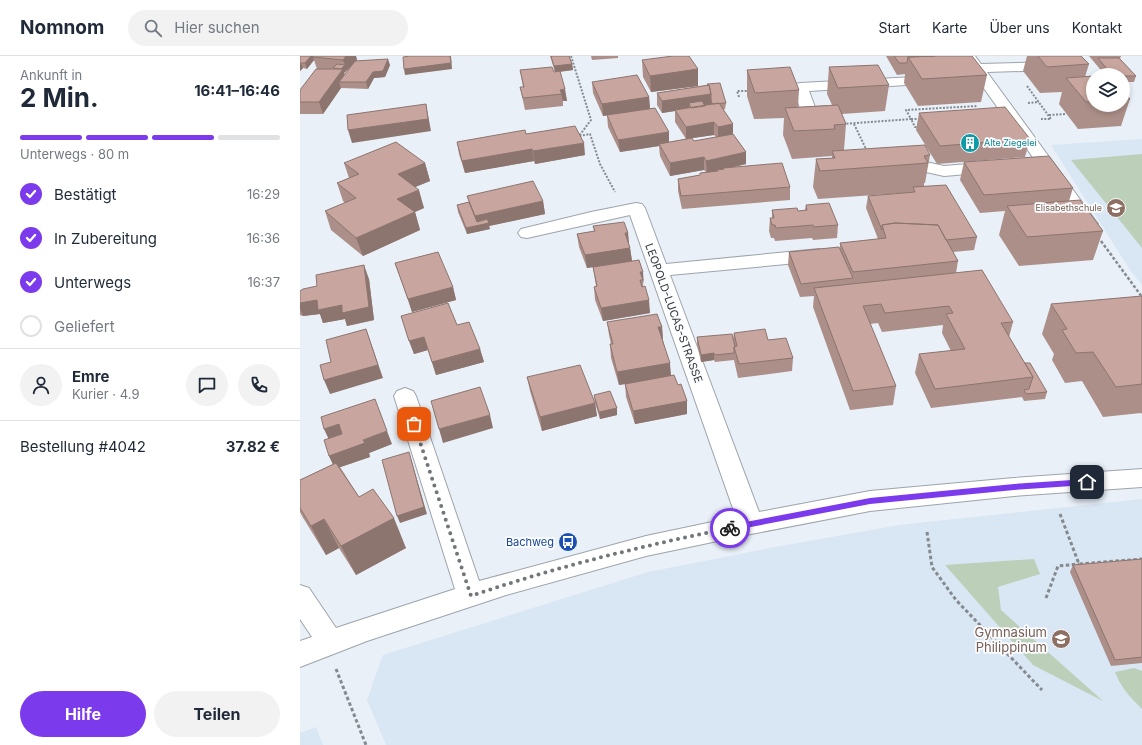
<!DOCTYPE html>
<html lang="de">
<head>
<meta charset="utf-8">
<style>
  body { margin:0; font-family:Inter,sans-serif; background:#f2f2f3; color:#1f2937; height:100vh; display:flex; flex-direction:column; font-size:15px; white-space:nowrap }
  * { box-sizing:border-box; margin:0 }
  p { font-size:13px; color:#747a83 }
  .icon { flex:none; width:22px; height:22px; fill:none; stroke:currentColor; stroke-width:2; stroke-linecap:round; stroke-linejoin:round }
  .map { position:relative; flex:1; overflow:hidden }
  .panel { display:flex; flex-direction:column; background:#fff; width:300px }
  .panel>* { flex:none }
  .tools { position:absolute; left:786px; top:12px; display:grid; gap:8px }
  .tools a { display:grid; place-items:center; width:44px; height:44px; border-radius:50%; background:#fff; box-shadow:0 2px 6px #0003; font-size:20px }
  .pin { position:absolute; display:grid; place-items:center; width:34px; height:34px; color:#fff; margin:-17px; border-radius:8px; box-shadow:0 2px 6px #0006 }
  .courier { position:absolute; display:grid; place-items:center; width:40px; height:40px; margin:-20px; border:3px solid #7c3aed; border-radius:50%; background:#fff; color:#222; box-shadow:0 1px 5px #0007 }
  .summary em { font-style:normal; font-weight:700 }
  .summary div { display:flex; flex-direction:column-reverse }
  .summary { display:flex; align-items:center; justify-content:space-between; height:68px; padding:0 20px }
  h1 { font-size:26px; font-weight:700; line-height:30px }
  .bar { display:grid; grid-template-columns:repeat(4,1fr); gap:6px 4px; align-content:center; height:48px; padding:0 20px }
  .bar i { height:5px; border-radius:3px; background:#e0e1e3 }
  .bar .on { background:#7c3aed }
  .bar p { grid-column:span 4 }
  .line { display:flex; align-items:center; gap:10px; padding:0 20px; border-top:1px solid #e0e1e3 }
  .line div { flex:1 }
  .round { display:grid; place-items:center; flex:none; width:42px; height:42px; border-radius:21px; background:#f2f2f3 }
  ol { padding:0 20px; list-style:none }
  li { display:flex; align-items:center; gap:12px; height:44px }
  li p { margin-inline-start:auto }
  li .icon { padding:4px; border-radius:50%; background:#7c3aed; color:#fff; stroke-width:4 }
  li:last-child { color:#747a83 }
  li i { width:22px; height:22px; border:2px solid #e0e1e3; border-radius:50% }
  .button { display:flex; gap:8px; margin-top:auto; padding:8px 20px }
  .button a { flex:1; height:46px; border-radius:24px; background:#7c3aed; color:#fff; font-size:16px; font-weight:700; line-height:46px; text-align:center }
  .button a+a { background:#f2f2f3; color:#1f2937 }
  header { display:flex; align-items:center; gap:24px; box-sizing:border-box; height:56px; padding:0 20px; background:#fff; border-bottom:1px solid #e0e1e3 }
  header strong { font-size:19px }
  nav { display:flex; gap:22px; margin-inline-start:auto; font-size:14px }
  .search { width:280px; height:36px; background:#f2f2f3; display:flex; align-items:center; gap:10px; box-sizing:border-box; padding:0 14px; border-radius:22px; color:#747a83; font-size:15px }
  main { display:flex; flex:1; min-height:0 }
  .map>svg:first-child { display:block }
  .built { fill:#d9e6f3 }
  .green { fill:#bccfb9 }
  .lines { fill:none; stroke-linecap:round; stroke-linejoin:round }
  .minor-casing { stroke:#9da4ab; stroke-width:2 }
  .path-far2 { stroke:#858a8f; stroke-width:2; stroke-dasharray:2 1.5; stroke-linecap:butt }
  .path-far1 { stroke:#858a8f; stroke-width:2.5; stroke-dasharray:3 2; stroke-linecap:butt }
  .path { stroke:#858a8f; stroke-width:3; stroke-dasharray:3.5 2.5; stroke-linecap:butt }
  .minor { fill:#fff; fill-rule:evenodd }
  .wall { fill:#ac8f89; fill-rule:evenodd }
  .shaded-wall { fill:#8c746f }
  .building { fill:#c8a69f; stroke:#8c746f }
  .route { fill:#7c3aed }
  .done { stroke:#71767b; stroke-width:4; stroke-dasharray:0 7.2 }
  .labels { text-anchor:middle; stroke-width:3.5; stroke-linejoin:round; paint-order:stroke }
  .far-culture-label { font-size:9px; fill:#0d838f; stroke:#fbfdfe; text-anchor:start }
  .far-education-label { font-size:9px; fill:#785e54; stroke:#fbfdfe; text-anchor:end }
  .street-label { font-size:11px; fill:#313437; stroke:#fbfdfe }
  .transit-label { font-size:11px; fill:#164399; stroke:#fbfdfe; text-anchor:end }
  .near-education-label { font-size:13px; fill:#785e54; stroke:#fbfdfe; text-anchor:end }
</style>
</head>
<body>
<header>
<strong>Nomnom</strong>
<div class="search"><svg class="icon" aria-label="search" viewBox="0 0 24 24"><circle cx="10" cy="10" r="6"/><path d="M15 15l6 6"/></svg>Hier suchen</div>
<nav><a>Start</a><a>Karte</a><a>Über uns</a><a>Kontakt</a></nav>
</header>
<main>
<section class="panel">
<div class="summary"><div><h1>2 Min.</h1><p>Ankunft in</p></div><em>16:41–16:46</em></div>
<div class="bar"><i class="on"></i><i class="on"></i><i class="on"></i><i></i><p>Unterwegs · 80 m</p></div>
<ol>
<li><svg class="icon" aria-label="check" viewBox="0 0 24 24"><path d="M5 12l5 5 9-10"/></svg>Bestätigt<p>16:29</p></li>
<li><svg class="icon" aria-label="check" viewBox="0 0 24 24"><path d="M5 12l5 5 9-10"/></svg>In Zubereitung<p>16:36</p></li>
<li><svg class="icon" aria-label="check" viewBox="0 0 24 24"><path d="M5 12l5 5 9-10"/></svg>Unterwegs<p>16:37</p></li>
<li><i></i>Geliefert</li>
</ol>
<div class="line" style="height:72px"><a class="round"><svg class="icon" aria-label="person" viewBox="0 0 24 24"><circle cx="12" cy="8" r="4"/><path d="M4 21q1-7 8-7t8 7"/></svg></a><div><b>Emre</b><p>Kurier · 4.9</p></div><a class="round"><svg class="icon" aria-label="chat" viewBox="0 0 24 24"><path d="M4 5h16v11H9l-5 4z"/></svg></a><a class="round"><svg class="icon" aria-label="phone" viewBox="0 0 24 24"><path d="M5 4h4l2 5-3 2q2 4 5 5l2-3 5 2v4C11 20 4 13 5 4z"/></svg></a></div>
<div class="line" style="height:52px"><div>Bestellung #4042</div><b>37.82 €</b></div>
<div class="button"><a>Hilfe</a><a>Teilen</a></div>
</section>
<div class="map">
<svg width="842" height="689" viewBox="0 0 842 689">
  <rect width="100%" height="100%" fill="#e9f0f8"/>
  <path class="built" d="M842 83V229L830 214 751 89Z
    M842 443V689H86L67 644 83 599 348 516 475 491 599 469Z
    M16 671 23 689H0V677Z"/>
  <path class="green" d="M842 98V192L771 104Z
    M734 503 740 518 698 531 701 554 803 645 733 609 645 509Z
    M834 612 842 615V653C830 641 821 632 815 616Z"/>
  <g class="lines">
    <g class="minor-casing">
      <path id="minor" d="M661 0H675L681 8 754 6 759 7 761 10 759 13 754 14 687 16 795 164 798 168 795 172 789 173 783 172Z
        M634 20 639 21 641 24 639 27 509 35 522 70 519 73 514 75 509 73 506 70 493 31 495 28 500 27Z
        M626 106 644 110 692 106 698 108 700 111 698 114 692 116 644 120 626 116 599 117 593 115 591 112 593 109Z
        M336 147 342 148 345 152 366 208 519 193 526 195 528 199 526 203 519 205 370 219 459 456 570 435 714 422 842 413V431L714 440 570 455 451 478 346 500 206 539 67 585 0 611V585L12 581 0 563V529L9 532 36 572 155 533 94 340 97 335 105 332 113 335 116 340 179 525 346 480 436 461 330 159 227 182 221 181 218 177 221 173 291 156Z"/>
    </g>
    <path class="path-far2" d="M271 0 291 64 279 80 290 78 300 108 315 136
      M727 30 751 63H741
      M439 41 437 35H449
      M728 47 739 46
      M749 59 766 58
      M543 68 611 63 606 54 677 50
      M554 68 567 95
      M620 71H615L611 63H621"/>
    <path class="path-far1" d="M801 185 842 241"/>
    <path class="path" d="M760 458 779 508 842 503
      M627 476 632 511 656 544 742 634
      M746 542 758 510 779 508
      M36 613 66 689"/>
    <use href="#minor" class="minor"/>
  </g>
  <path class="wall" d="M0 0H56L57 5 90 9 85 21 74 22 68 33 41 32 23 58H0V34L17 13 14 4 7 13 3 12 0 15ZM52 10 45 19 44 17Z
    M250 0H269L272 8 273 14 260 16 267 45H263V50L225 54 220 31H223L220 14 255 16Z
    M291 0H318V2L292 4Z
    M586 0H672L687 19 681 46 618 50 604 27 605 18 597 19Z
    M727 0H781L789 8 785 21 793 20V49H823V35L830 43 821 70 778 73 759 48 762 36 740 37 723 15Z
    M789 0H821L820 3 836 20 834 26H823V19H805Z
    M342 4 398 13V30L351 36 343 21Z
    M529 11 589 29 585 55 542 58 546 68 544 94 630 99 625 127H624V131L677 181 674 194 653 196 658 205 656 217 713 266 709 281 725 307 747 336 745 343 724 345 722 341 631 352 615 317 619 298 651 295 642 277 643 269 582 276 578 267 570 268 596 330 593 349 550 354 513 251 514 240 500 241 488 209 489 196 540 193V187L578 183 566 152 568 140 603 137 518 143 513 131 516 103 532 102V100L492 103 483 79 484 62 454 63 447 40V14L499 34 498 51 532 49 527 38Z
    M292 26 349 41 350 53 369 76V86L386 83 375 66V55L362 57 357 49V37L408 29 426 47 425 53 423 54 433 68V78L446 96V108L434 111 490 131V144L382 153 378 135V123L400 119 406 116 404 114 370 120 360 100 359 90 320 96 308 71 307 59 303 60 293 37ZM414 79 416 81 394 85 392 82Z
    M619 57 730 83 725 101 637 108 616 74Z
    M226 78 285 99 235 108 234 105 165 117 159 98 157 86Z
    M664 106 773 132 769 145 803 175 793 204 719 210 699 179 705 155 680 157 660 124Z
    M44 107H125L130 125 115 131 124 152 115 156 120 174 63 200 31 174 25 155 45 147 43 145 37 127 49 122Z
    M167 140 243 145 245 158 189 170 190 173 167 178 158 156 157 149 169 146Z
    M506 149 538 169 537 182 513 184 512 182 475 185 474 182H471L469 175 470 162H472V154L498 155 505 154Z
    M293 170 328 177 329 188 330 192 332 205 343 216V231L350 257 303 265 295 244 294 231 296 230 293 211 287 212 279 191 277 178 294 175Z
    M95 207 153 231 156 244 112 256Z
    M69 223 74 264 47 270 45 263 23 267 20 258 3 260 0 259V235Z
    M842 240V358L841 357 803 361 782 325 765 327 752 304 754 298 742 278 751 248Z
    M101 260 157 269 180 293 184 306 136 319 128 294 114 298Z
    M307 266 362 271 363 284 371 319 378 329 387 345V358L335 368 326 341 325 328 319 329 311 302 310 288H311L309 279Z
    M434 277 468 284 493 302 492 315 438 322 434 304 415 306 414 304 401 306 397 288V281L433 283Z
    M227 321 295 346 294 339 317 359 300 363 295 347 297 360 242 375 230 335Z
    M92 388 69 397 70 401 40 411 59 441 106 492 56 519 39 492 26 499 2 460 0 456V424L33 408 29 400Z
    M842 503V607L811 610 770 516 773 509Z"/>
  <path class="shaded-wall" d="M11 0H14L13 1 14 4 7 13 5 7Z
    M46 0H56L57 4 44 17 47 25 39 26 41 32 23 58 19 46 41 13 45 9 43 4Z
    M151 0 152 13 105 19 104 13Z
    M88 3 90 9 85 21 74 22 68 33 66 26 73 16Z
    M1 7 3 12 0 15V8Z
    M272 8 273 14 255 16 254 10Z
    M398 13V30L351 36 350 20Z
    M265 33 267 45H263L260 34Z
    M411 38V50L392 53 389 47V53L375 54V55L362 57V45Z
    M349 41 350 53 303 60 302 48Z
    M126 48 131 75 52 87 48 74Z
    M414 66V79L386 83V71Z
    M433 68V80L418 83V71Z
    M369 76V88H359V90L320 96 318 84Z
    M284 87 285 99 235 108 233 95Z
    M232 93 234 105 165 117 162 105Z
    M446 96V108L424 113 423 112V113L407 117 406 105Z
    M404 101V114L370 120V107Z
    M125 107 130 125 103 136 98 118Z
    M119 134 124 152 103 161 97 143Z
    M243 145 245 158 189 170 190 173 167 178 166 172 177 169 175 160Z
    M115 156 120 174 63 200 56 182Z
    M325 177H328L329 190Z
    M330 192 332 205 287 212 285 199Z
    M64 209 69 223 74 264 47 270 45 263 23 267 20 258 3 260 0 253V247L17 244Z
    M340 216H343L344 229 343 224Z
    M153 231 156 244 112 256 108 243Z
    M349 244 350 257 303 265 301 252Z
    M358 271H362L363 284Z
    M66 273 83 322 30 338 24 324Z
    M124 281 128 294 114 298 109 285Z
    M180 293 184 306 136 319 132 306Z
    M414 297V304L401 306V299Z
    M370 307 371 320 319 329 317 316Z
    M387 345V358L335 368 333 355Z
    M295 347 297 360 242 375 240 361Z
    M317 352V359L300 363 299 356Z
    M190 359 193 372 143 387 139 373Z
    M39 368 45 382 30 386 24 373Z
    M87 375 92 388 69 397 70 401 35 413 29 400 63 384Z
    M109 396 127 458 100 467 97 460Z
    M94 462 106 492 56 519 41 490Z
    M24 463 39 492 26 499 11 470Z"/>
  <path class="building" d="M0 0H11L5 7H1L0 8Z
    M14 0H46L43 4 13 1Z
    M110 0H150L151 7 104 13 103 1Z
    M251 0H269L272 8 254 10Z
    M373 0H389L398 13 350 20 342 4Z
    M594 0H635L608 1 607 7H599Z
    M635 0H672L687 19 622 23 608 1Z
    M738 0H781L789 8 747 11Z
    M798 2H819L836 20H823V19H812Z
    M88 3 83 15 73 16 66 26H39L55 5Z
    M37 8 45 9 41 13 33 12Z
    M578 9 589 29 538 32 529 11Z
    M252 11 254 16 260 15 265 33 260 34 262 38 223 42 220 31H224L220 14Z
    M490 11 499 34 455 37 447 14Z
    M16 13H43L19 46H0V34Z
    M337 19 349 41 302 48 292 26Z
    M793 20V46H786L766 22Z
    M420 27 426 47 412 48 411 44V38L409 29H408L407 28Z
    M409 29 411 38 362 45 357 37Z
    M823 35 830 43 823 44Z
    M402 45 405 50 391 52 389 47Z
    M419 47 433 68 418 71 414 66 386 71 375 54Z
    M126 48 128 63 48 74 47 59Z
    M538 49 546 68 534 69 535 73 494 75 485 52Z
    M705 51 730 83 640 90 619 57Z
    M355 52 369 76 318 84 307 59Z
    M275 70 284 87 233 95 232 93 162 105 157 86 225 74 226 78Z
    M433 78 446 96 406 105 404 101 370 107 359 88 392 82 394 85Z
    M96 86 125 107 98 118 119 134 97 143 115 156 56 182 25 155 56 142 37 127 59 118 44 107Z
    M625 89 630 99 624 100 628 107 520 115 516 103 535 102 532 95Z
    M749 100 773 132 684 139 664 106Z
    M482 107 490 131 381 140 378 123 400 119V117L418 115 417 114 424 113 423 112Z
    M233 125 243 145 175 160 167 140Z
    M646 129 677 181 646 184 638 169 595 167 582 169V174L568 140 615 136 613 131Z
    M780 144 803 175 727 181 707 150Z
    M169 146 177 166 187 163 189 167 166 172 157 149Z
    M529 147 538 169 514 171 513 169 476 172 475 169H472L470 162H474L472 154 497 152 498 155 507 154 506 149Z
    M324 166 328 177H325L330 192 285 199 277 178 295 175 293 170Z
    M595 167 638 169 658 205 553 216 540 187 586 182 582 169Z
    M539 191 553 222 501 228 489 196Z
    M138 196 153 231 108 243 95 207Z
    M339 204 343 216H340L343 224H340L342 231 345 230 349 244 301 252 294 231 297 230 293 211Z
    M64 209 69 251 42 257V249L18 254 17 244 0 247V235L3 233 17 230 16 219Z
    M682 214 713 266 701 267 733 321 635 333 619 298 665 293 646 258 653 257 649 250 585 257 581 248 563 250 596 330 553 335 514 232Z
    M842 240V328L816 331 793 296 776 297 762 274 767 273 751 248Z
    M148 247 157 269 169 266 180 293 132 306 124 281 109 285 101 260Z
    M357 258 362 271H358L370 307 317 316 310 288H313L307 266Z
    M66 273 78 309 24 324 20 309 31 306 26 284Z
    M465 273 468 284 486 282 493 302 439 308 434 291 437 290 434 277Z
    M432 278 435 291H434V297L415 299 414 297 401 299 397 281Z
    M725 307H730L747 336 726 338 724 334 729 333 733 321Z
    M280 309 295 347 240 361 227 321Z
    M374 319 378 329 381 328 387 345 333 355 325 328Z
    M180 331 190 359 139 373 131 345Z
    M310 335 317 352 299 356 294 339Z
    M75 343 87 375 63 384 65 387 29 400 24 384 42 378 39 368 24 373 21 361Z
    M109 396 124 451 97 460 82 404Z
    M36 407 59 441 73 433 94 462 41 490 24 463 11 470 0 452V424Z
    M842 503V601L815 604 773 509Z"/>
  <path class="route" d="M787 423 791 426 787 429 714 434 570 448 430 475 426 472 430 469 570 442 714 428Z"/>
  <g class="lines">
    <path class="done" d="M114 368 171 540C255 511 342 490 430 472"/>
  </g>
  <defs>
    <g id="building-disc" transform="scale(1)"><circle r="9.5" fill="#0f9aa8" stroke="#fbfdfe"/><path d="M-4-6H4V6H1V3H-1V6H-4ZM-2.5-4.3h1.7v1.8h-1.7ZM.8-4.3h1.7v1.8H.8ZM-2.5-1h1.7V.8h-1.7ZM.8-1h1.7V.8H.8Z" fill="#fff"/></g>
    <g id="school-disc" transform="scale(1)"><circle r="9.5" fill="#8d6e63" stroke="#fbfdfe"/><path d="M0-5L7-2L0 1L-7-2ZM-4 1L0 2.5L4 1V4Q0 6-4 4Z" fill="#fff"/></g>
    <g id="bus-disc" transform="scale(1)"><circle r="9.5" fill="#1a4fb4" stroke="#fbfdfe"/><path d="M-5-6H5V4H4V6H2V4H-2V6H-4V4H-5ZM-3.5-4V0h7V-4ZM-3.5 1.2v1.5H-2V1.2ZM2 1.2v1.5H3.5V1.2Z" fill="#fff"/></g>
  </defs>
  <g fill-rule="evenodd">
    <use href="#building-disc" x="670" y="87"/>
    <use href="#school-disc" x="816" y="152"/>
    <use href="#bus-disc" x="268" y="486"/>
    <use href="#school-disc" x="761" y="583"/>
  </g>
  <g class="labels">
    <g class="far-culture-label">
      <text x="684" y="90">Alte Ziegelei</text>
    </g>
    <g class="far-education-label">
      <text x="802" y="155">Elisabethschule</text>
    </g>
    <g class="street-label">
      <text transform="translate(374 257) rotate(70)" y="4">LEOPOLD-LUCAS-STRASSE</text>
    </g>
    <g class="transit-label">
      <text x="254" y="490">Bachweg</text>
    </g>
    <g class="near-education-label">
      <text x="747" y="581">Gymnasium<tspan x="747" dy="15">Philippinum</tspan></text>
    </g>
  </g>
</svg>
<div class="tools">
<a><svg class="icon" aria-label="layers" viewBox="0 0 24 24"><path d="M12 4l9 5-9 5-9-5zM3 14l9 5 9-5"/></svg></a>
</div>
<div class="pin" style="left:114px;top:368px;background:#ea580c"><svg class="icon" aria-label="bag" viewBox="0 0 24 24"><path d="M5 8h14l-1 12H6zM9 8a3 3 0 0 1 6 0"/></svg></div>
<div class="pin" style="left:787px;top:426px;background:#1f2937"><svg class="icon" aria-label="home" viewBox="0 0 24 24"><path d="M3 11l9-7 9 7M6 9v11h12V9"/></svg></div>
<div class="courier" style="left:430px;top:472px"><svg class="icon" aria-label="bike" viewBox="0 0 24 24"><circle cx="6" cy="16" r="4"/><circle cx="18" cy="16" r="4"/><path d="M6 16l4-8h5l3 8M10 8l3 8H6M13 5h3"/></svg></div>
</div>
</main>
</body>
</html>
